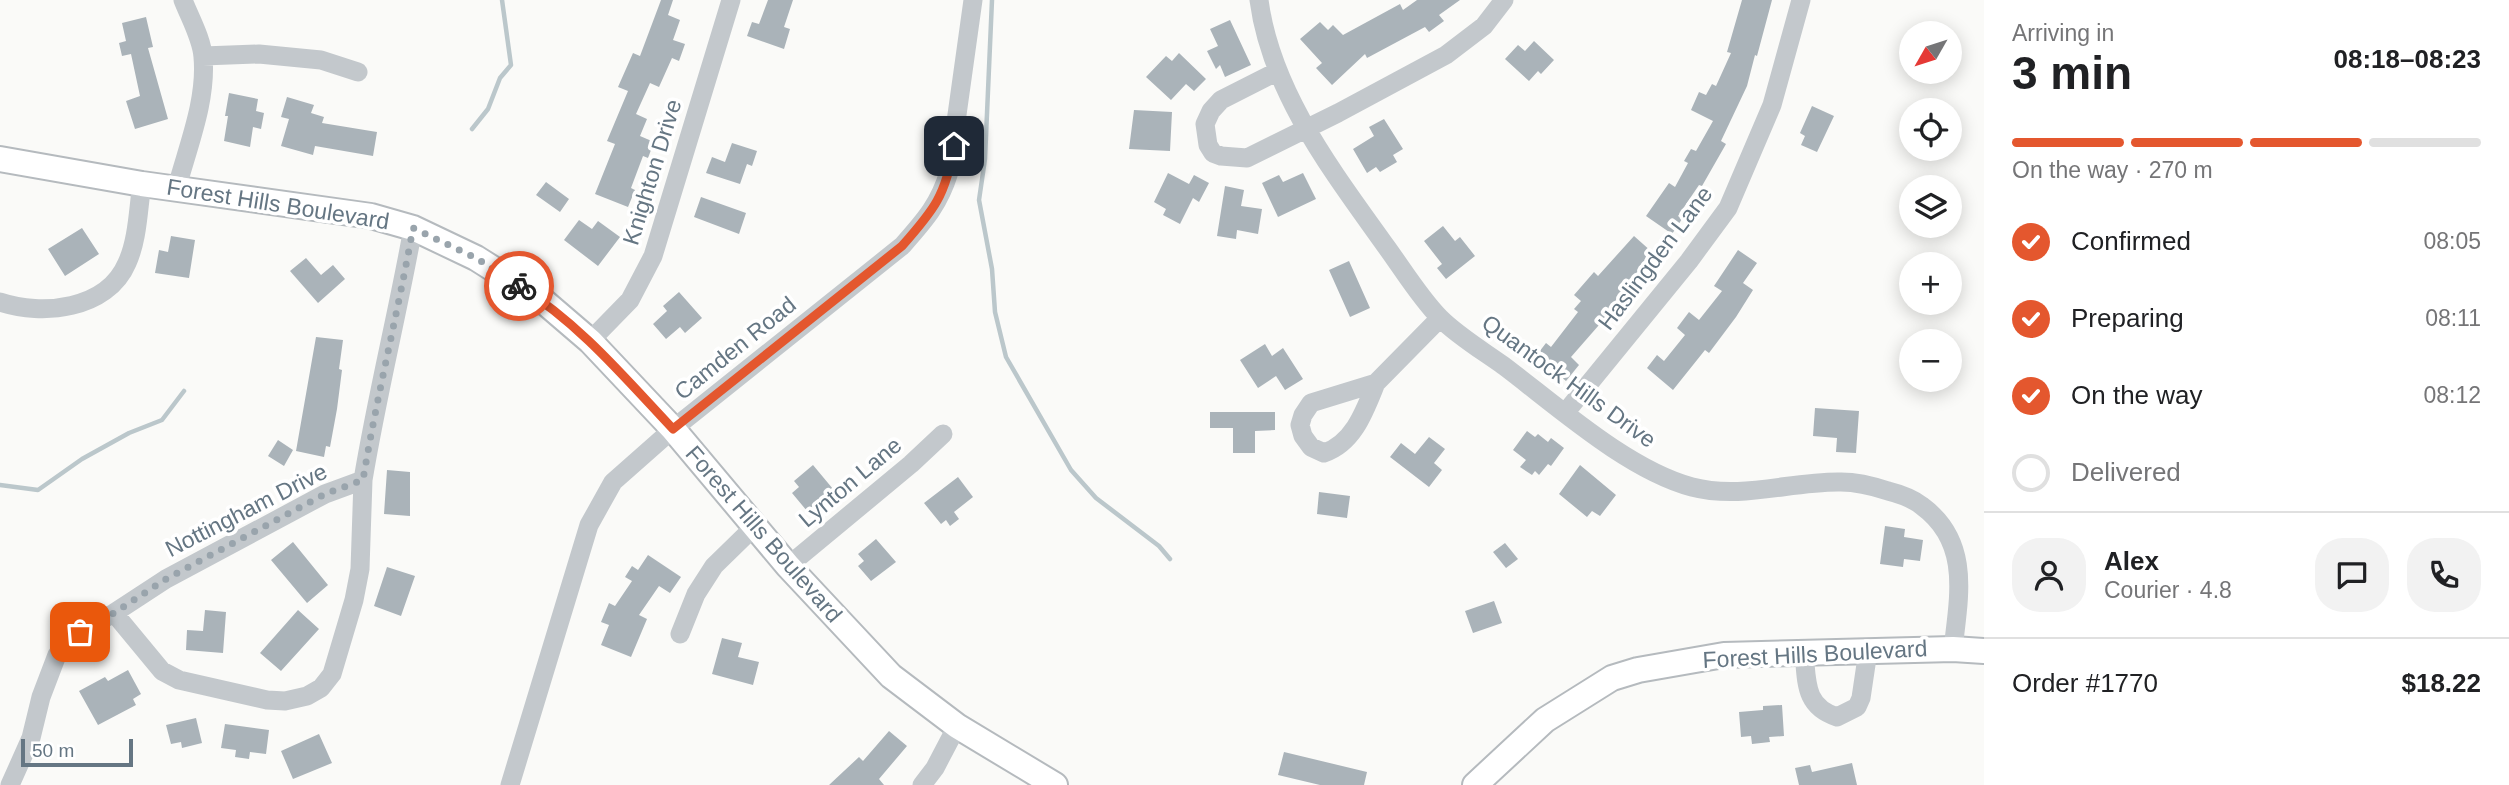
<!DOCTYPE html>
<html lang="en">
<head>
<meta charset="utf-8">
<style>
  body { margin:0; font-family:Arial,sans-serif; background:#f2f2f2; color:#202124; height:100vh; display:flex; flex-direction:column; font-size:26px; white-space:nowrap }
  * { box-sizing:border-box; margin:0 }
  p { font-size:23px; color:#757577 }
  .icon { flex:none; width:38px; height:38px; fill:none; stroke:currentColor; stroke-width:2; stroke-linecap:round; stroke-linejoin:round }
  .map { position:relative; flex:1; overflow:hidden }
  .details { display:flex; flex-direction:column; background:#fff; width:525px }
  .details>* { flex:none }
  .needle { width:46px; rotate:231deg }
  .fabs { position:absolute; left:1899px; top:21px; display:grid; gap:14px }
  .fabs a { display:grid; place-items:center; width:63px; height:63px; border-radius:50%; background:#fff; box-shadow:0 4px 18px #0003; font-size:35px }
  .scale { position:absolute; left:21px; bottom:18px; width:112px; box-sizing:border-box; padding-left:7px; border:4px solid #657683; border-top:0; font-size:19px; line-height:24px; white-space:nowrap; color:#657683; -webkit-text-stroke:5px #fff; paint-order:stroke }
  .pin { position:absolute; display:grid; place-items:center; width:60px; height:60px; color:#fff; margin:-30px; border-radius:14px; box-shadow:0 4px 10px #0006 }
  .courier { position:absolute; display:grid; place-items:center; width:70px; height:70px; margin:-35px; border:5px solid #e4572e; border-radius:50%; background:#fff; color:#222; box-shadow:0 2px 9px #0007 }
  .head em { font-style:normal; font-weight:800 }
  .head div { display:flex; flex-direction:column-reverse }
  .head { display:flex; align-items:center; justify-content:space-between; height:119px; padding:0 28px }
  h1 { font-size:46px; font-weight:800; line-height:52px }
  .bar { display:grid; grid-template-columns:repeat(4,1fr); gap:10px 7px; align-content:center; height:84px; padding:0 28px }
  .bar i { height:9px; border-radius:5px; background:#e0e0e0 }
  .bar .current { background:#e4572e }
  .bar p { grid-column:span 4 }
  .line { display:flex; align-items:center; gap:18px; padding:0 28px; border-top:2px solid #e0e0e0 }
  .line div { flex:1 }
  .round { display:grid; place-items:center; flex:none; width:74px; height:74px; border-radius:28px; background:#f2f2f2 }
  ol { padding:0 28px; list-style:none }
  li { display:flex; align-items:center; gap:21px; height:77px }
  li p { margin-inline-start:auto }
  li .icon { padding:7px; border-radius:50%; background:#e4572e; color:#fff; stroke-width:4 }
  li:last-child { color:#757577 }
  li i { width:38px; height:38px; border:4px solid #e0e0e0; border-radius:50% }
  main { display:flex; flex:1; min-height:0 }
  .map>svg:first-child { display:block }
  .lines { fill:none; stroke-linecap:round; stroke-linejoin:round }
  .stream { stroke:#bbc7cb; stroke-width:4.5 }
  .building { fill:#aab3b9 }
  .major-casing { stroke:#b5babe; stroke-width:28 }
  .minor { stroke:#c3c8cc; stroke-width:19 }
  .major { stroke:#fff; stroke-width:24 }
  .done { stroke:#99a4ac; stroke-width:7; stroke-dasharray:0 12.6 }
  .route { stroke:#e4572e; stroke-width:9 }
  .labels { text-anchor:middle; stroke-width:7; stroke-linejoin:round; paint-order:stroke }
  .street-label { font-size:23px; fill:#657683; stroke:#fff }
</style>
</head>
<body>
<main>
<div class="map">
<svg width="1984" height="785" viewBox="0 0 1984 785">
  <rect width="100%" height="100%" fill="#fafaf8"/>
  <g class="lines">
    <path class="stream" d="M992 0 985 159 979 200 992 269 995 312 1006 357 1071 470 1096 498 1159 546 1170 559
      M472 129 488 109 500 78 511 65 502 0
      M0 485 38 490 82 459 129 433 162 420 184 391"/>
  </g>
  <path class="building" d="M661 0H673L668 15 680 20 673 40 685 44 679 61 672 58 659 87 650 83 636 114 647 119 640 136 654 142 648 158 643 156 631 188 635 190 628 207 595 194 615 144 607 141 628 91 618 87 633 53 640 56Z
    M768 0H793L784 27 790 29 784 49 747 36 752 22 759 24Z
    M1417 0H1460L1439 15 1444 21 1429 32 1425 27 1367 58 1365 54 1332 85 1316 68 1322 63 1300 39 1320 22 1328 30 1333 25 1343 35 1400 4 1403 10Z
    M1742 0H1772L1757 56 1755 55 1747 86 1721 141 1726 144 1702 186 1699 185 1678 216 1682 219 1672 234 1646 216 1669 183 1675 187 1688 163 1684 161 1691 149 1696 151 1713 121 1691 110 1699 92 1706 95 1712 84 1716 86 1731 53 1727 52Z
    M146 17 153 47 148 48 168 119 135 129 126 101 140 96 131 54 122 56 119 43 126 41 122 23Z
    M1230 20 1251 65 1225 77 1220 65 1216 69 1207 51 1218 46 1210 29Z
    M1534 41 1554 60 1541 74 1538 71 1529 81 1505 59 1518 45 1525 51Z
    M1179 53 1206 79 1194 91 1186 84 1171 100 1146 77 1166 56 1172 61Z
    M229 93 258 99 256 111 264 113 261 129 253 127 250 147 224 141 228 116H225Z
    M287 97 314 105 311 113 324 117 322 123 377 132 373 156 315 146 313 155 281 146 289 119 281 117Z
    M1812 106 1834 116 1817 152 1801 145 1805 136 1800 133Z
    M1134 110 1172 112 1170 151 1129 149Z
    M1384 119 1403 149 1393 155 1397 162 1380 172 1376 167 1367 173 1353 149 1374 136 1369 127Z
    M732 143 757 151 752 166 747 164 740 184 706 173 712 157 725 162Z
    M1168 173 1189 184 1194 175 1209 183 1199 202 1193 198 1180 224 1163 215 1166 209 1154 202Z
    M1303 173 1316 199 1278 217 1262 183 1279 175 1283 182Z
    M546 182 569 199 560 212 536 195Z
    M1225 186 1244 190 1241 206 1262 209 1258 234 1237 230 1236 239 1217 236Z
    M701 197 746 213 739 234 694 217Z
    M579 220 592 229 598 221 620 237 598 266 564 240Z
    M1443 226 1455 241 1460 237 1475 256 1446 279 1437 268 1442 264 1424 241Z
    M82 228 99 254 65 276 48 249Z
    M171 236 195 240 189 278 155 273 159 250 168 252Z
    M1634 236 1652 252 1639 267 1647 275 1636 287 1634 285 1571 357 1579 365 1566 381 1536 356 1546 343 1551 347 1578 312 1574 309 1581 301 1574 295 1594 272 1598 276Z
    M1738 250 1757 263 1743 283 1753 290 1736 317 1709 353 1705 350 1673 390 1647 368 1657 355 1664 361 1685 335 1677 328 1689 312 1699 320 1722 291 1714 286Z
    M306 258 321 275 333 265 345 279 318 303 290 271Z
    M1349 261 1370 308 1350 317 1329 270Z
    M679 292 702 318 685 333 680 327 666 339 653 324 667 311 663 306Z
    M316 337 343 340 339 369 342 370 337 409 330 447 326 446 324 457 296 451Z
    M1265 344 1272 356 1283 348 1303 379 1285 390 1276 376 1258 388 1240 360Z
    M1815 408 1859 411 1856 453 1836 452 1837 438 1813 436Z
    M1210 412H1275V430L1255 431V453H1233V428H1210Z
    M1527 431 1535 437 1538 434 1548 442 1551 438 1564 448 1551 466 1548 464 1539 475 1535 471 1532 475 1520 467 1526 460 1513 450Z
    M1429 437 1445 449 1434 463 1442 470 1429 487 1390 457 1401 443 1415 454Z
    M278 440 293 450 284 466 268 456Z
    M813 465 838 495 812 517 792 493 799 487 794 481Z
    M1580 465 1616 495 1600 516 1592 511 1587 517 1559 494Z
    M387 470 410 472V516L384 514Z
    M958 477 973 497 954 512 959 519 950 526 946 520 941 524 924 503Z
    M1319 492 1350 496 1347 518 1317 514Z
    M1885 526 1905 529 1904 537 1923 540 1920 561 1904 559 1903 567 1880 564Z
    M876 539 896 562 871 581 858 566 864 561 858 554Z
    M293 542 328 585 307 603 271 560Z
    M1505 543 1518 559 1506 568 1493 552Z
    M648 555 681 577 670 593 659 586 639 615 647 619 631 657 601 645 609 625 601 622 609 603 615 606 632 581 625 577 632 566 638 570Z
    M387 567 415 576 401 616 374 606Z
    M1494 601 1502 623 1473 633 1465 611Z
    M205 610 226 612 223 653 186 650 187 630 203 631Z
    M298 610 319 629 281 671 260 653Z
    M722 638 742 643 738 657 759 662 753 685 712 674Z
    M128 670 141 694 133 699 136 705 98 725 79 691 105 677 108 681Z
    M1782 705 1784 736 1769 737 1770 742 1752 744 1751 736 1741 737 1739 712 1763 710V706Z
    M196 718 202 743 182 748 181 742 171 744 166 725Z
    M225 724 269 730 266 754 250 752 249 759 235 757 236 750 221 748Z
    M889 731 907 746 879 779 884 785H829L859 757 863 761Z
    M319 734 332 763 293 779 281 751Z
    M1284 752 1367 772 1364 785H1320L1278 775Z
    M1852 763 1857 785H1799L1795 768 1810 765 1812 772Z"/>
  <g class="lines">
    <g class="major-casing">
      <path id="major" d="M0 159 142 184 371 216 413 228 476 258 541 299 590 341 673 429 788 566 891 676 957 726 1055 785
        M1475 785 1545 720 1612 678 1638 670 1724 655 1953 649 1984 651"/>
    </g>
    <path class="minor" d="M1259 0C1271 92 1333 172 1385 245 1402 268 1420 298 1440 318 1458 336 1483 351 1504 366 1557 406 1628 470 1692 487 1742 500 1791 481 1841 482 1857 482 1873 486 1888 491 1900 494 1912 498 1922 506 1971 542 1959 596 1953 649
      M203 56 259 54 321 60 358 72
      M1278 71 1221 100 1211 111 1205 124 1208 145 1213 153 1221 156 1247 158 1338 113 1446 55 1484 26 1504 0
      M177 187C188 146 207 100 203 57 202 39 190 18 183 0
      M0 302C42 316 107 310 127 263 138 239 138 209 142 184
      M590 341 630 300 653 256 731 0
      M1376 383C1365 410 1354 443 1324 453L1311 447 1303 436 1300 425 1303 415 1311 403 1376 383 1440 318
      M1565 413 1689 261 1728 208 1772 105 1801 0
      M788 566 911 464 943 434
      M114 613 162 671 179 680 267 700 285 701 307 696 321 688 332 674 354 600 360 569 363 480
      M680 634 696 594 714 566 755 526
      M1804 652C1807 682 1804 706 1837 717L1857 707 1861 698 1868 651
      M10 785 31 738 41 697 57 655 80 632 114 613 166 579 325 494 363 480C377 395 398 312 413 228
      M510 785 589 525 613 482 673 429 902 246C924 221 939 205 949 172L973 0
      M922 785 935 768 957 726"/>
    <use href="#major" class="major"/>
  </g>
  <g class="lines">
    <path class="done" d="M80 632 114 613 166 579 325 494 363 480C377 395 398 312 413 228L476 258 519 286"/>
    <path class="route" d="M519 286C579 323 625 378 673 429L902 246C934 210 946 195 954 146"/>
  </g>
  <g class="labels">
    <g class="street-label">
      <text transform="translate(652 172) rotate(-73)" y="8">Knighton Drive</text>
      <text transform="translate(278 204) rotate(9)" y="8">Forest Hills Boulevard</text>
      <text transform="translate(1655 258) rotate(-53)" y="8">Haslingden Lane</text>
      <text transform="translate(735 348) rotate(-39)" y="8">Camden Road</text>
      <text transform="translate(1569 381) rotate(36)" y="8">Quantock Hills Drive</text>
      <text transform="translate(850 482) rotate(-40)" y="8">Lynton Lane</text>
      <text transform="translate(246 510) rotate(-27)" y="8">Nottingham Drive</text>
      <text transform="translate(764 534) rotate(49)" y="8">Forest Hills Boulevard</text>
      <text transform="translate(1815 654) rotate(-3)" y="8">Forest Hills Boulevard</text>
    </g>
  </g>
</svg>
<div class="fabs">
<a><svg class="needle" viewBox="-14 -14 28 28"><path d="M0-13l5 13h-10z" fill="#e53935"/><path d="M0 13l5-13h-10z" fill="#757577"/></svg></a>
<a><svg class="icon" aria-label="locate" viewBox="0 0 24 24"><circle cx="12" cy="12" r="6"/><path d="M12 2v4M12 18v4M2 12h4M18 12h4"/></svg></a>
<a><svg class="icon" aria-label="layers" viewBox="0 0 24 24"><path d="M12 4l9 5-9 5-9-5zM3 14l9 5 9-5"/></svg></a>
<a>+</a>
<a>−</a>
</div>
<div class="scale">50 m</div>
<div class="pin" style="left:80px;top:632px;background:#ea580c"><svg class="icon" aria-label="bag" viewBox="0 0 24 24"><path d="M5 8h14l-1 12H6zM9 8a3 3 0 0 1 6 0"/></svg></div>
<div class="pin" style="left:954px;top:146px;background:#1f2937"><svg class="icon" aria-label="home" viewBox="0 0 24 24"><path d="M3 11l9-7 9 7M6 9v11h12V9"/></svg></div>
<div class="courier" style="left:519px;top:286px"><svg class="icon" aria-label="bike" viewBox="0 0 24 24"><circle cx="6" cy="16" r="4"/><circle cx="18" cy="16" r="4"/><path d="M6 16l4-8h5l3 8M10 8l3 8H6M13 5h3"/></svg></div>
</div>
<section class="details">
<div class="head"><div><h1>3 min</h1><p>Arriving in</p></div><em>08:18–08:23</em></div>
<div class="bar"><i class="current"></i><i class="current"></i><i class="current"></i><i></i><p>On the way · 270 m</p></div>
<ol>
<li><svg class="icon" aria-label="check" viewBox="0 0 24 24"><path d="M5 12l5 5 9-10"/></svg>Confirmed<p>08:05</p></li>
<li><svg class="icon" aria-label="check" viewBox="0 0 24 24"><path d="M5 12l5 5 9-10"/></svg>Preparing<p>08:11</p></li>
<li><svg class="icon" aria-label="check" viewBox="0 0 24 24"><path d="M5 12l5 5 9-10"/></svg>On the way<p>08:12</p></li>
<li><i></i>Delivered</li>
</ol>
<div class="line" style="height:126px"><a class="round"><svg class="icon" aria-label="person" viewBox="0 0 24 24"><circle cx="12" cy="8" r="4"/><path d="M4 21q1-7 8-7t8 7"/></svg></a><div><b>Alex</b><p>Courier · 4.8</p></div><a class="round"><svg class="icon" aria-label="chat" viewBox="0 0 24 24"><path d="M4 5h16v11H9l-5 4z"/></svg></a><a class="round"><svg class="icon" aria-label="phone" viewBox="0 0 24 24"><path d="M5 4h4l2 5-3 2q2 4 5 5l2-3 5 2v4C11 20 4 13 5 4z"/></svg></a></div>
<div class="line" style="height:91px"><div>Order #1770</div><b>$18.22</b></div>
</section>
</main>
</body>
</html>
